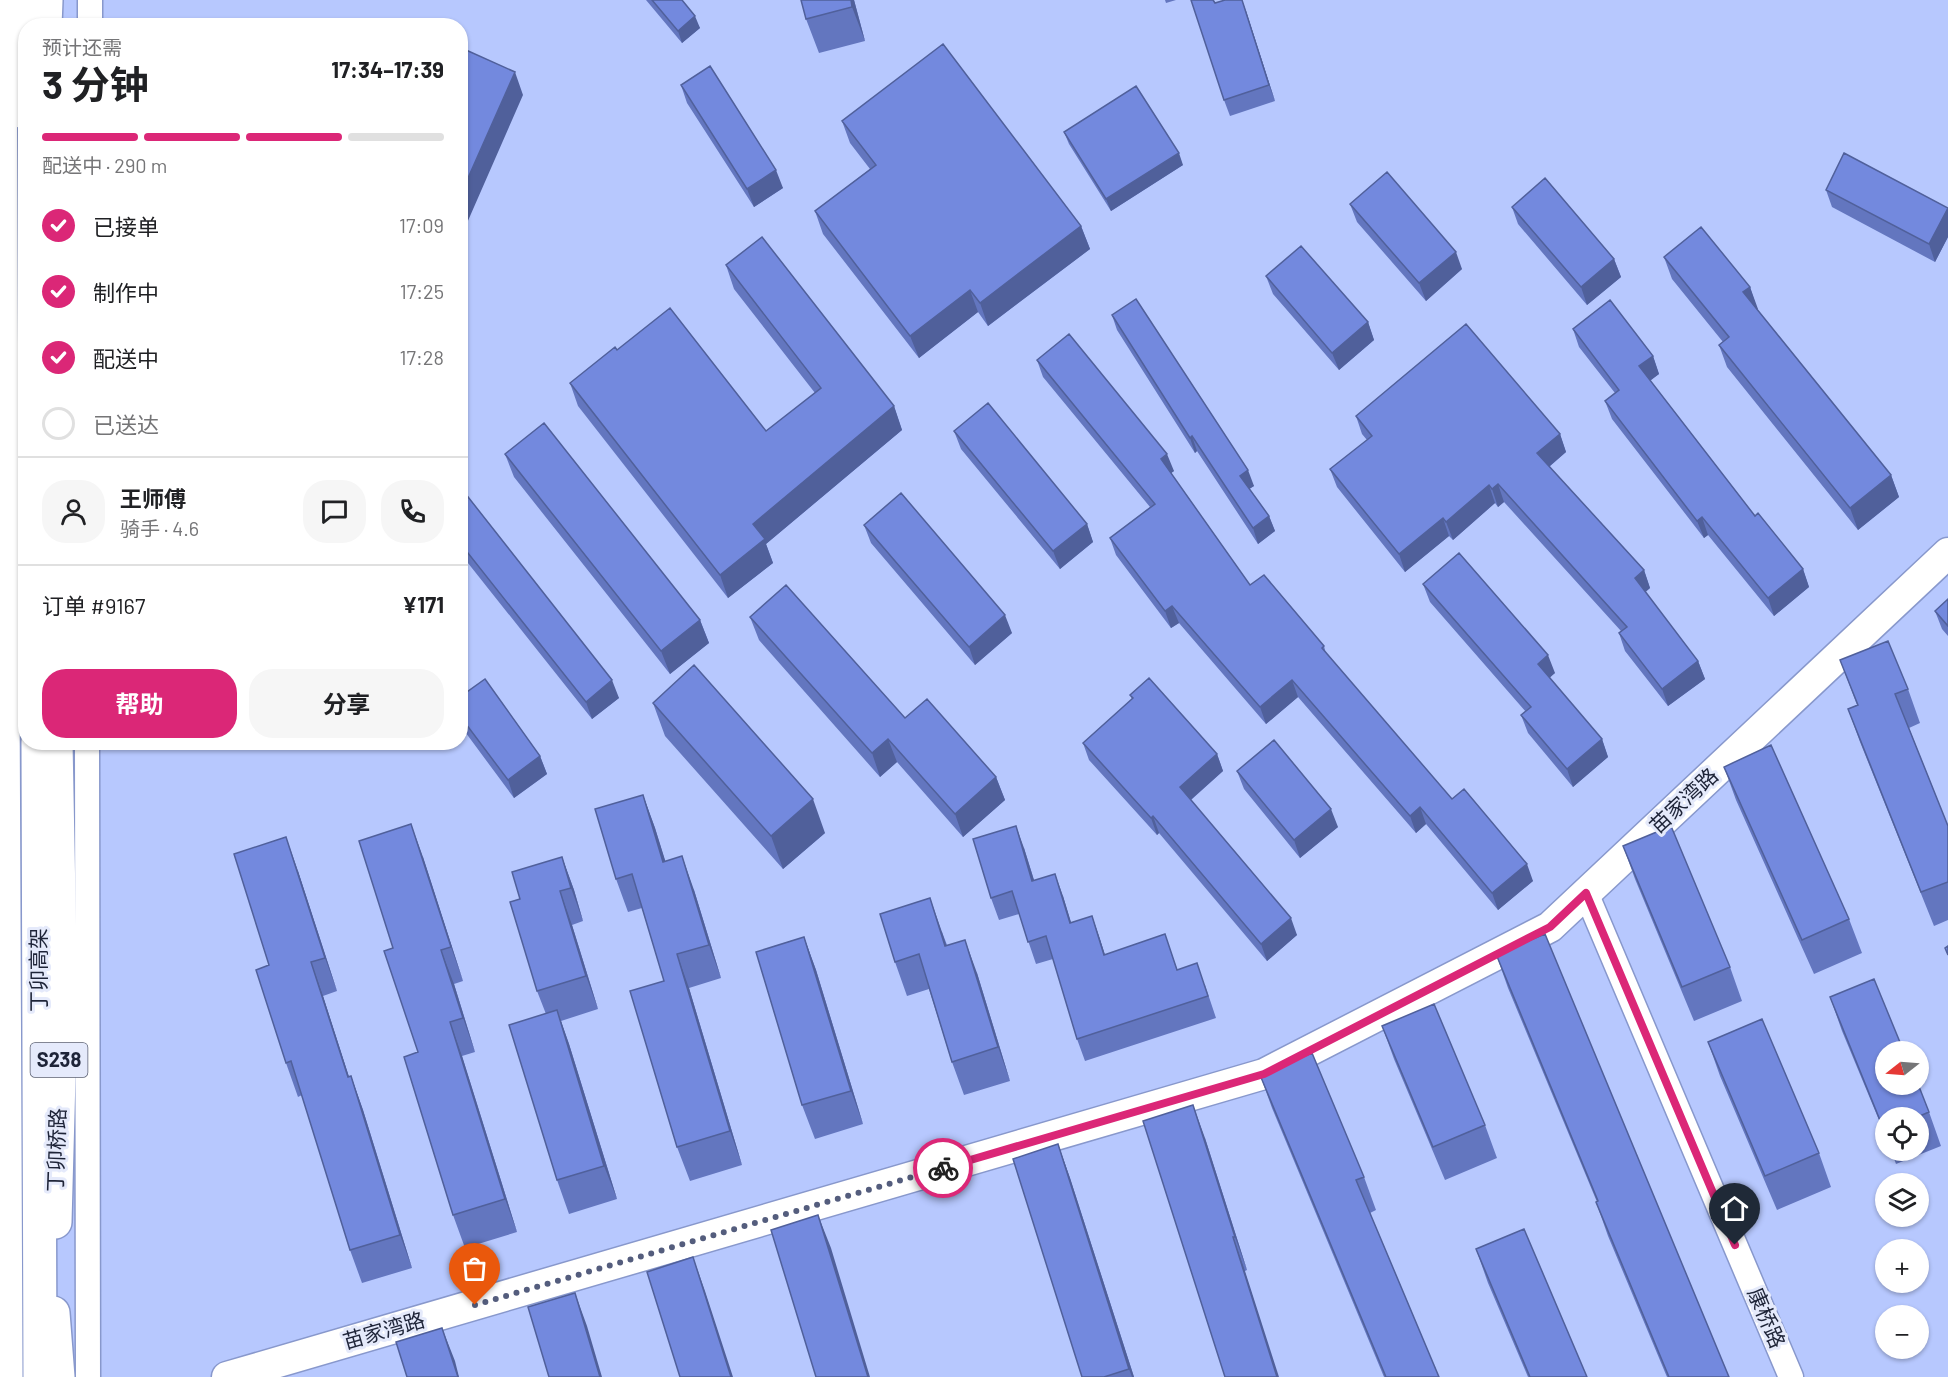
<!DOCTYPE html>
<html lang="zh">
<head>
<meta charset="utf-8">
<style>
  body { margin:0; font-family:Barlow,"Noto Sans SC",sans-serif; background:#f6f6f6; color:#202124; height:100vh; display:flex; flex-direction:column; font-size:22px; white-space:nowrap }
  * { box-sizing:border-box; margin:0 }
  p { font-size:20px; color:#757577 }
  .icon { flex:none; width:33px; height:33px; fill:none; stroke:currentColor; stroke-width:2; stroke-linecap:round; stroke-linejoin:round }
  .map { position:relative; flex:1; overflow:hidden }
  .details { position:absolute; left:18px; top:18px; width:450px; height:732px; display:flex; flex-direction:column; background:#fff; border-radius:24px; box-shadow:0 2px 4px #0004 }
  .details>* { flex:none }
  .needle { width:39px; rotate:253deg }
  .buttons { position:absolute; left:1875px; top:1041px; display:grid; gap:12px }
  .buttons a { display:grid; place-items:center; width:54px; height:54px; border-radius:50%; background:#fff; box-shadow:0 2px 4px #0004; font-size:30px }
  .pin { position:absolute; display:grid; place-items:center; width:51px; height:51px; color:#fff; margin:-62px -26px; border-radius:50% 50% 50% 0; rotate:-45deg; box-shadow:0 0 6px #0007 }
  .pin .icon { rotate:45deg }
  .courier { position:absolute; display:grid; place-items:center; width:60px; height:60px; margin:-30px; border:4px solid #db2777; border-radius:50%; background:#fff; color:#222; box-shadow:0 2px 8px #0007 }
  .headline em { font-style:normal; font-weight:700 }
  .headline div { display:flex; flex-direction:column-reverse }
  .headline { display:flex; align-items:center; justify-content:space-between; height:102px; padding:0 24px }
  h1 { font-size:39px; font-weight:700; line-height:45px }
  .bar { display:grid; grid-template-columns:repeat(4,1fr); gap:9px 6px; align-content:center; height:72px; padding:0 24px }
  .bar i { height:8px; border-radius:4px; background:#e0e0e0 }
  .bar .on { background:#db2777 }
  .bar p { grid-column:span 4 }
  .line { display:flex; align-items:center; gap:15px; padding:0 24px; border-top:2px solid #e0e0e0 }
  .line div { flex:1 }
  .round { display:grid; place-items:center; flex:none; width:63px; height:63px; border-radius:24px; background:#f6f6f6 }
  ol { padding:0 24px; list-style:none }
  li { display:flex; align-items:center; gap:18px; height:66px }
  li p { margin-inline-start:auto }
  li .icon { padding:6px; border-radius:50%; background:#db2777; color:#fff; stroke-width:4 }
  li:last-child { color:#757577 }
  li i { width:33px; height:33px; border:3px solid #e0e0e0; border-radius:50% }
  .cta { display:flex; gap:12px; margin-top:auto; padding:12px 24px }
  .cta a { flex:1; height:69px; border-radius:24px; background:#db2777; color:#fff; font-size:24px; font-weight:700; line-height:69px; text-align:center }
  .cta a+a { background:#f6f6f6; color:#202124 }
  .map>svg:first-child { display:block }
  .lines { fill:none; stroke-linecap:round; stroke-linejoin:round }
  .minor-casing { stroke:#8898cc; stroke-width:27 }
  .tertiary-casing { stroke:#8898cc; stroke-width:33 }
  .primary-casing { stroke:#8898cc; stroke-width:36 }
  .trunk-casing { stroke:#8898cc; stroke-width:36 }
  .minor { stroke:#fff; stroke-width:24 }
  .tertiary { stroke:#fff; stroke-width:30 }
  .primary { stroke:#fff; stroke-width:33 }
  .trunk { stroke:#fff; stroke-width:33 }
  .wall { fill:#6376bf }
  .shaded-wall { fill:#50609b }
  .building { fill:#7389de; stroke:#50609b; stroke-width:1.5 }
  .done { stroke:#545d7d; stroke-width:6; stroke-dasharray:0 10.8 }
  .route { stroke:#db2777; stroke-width:8 }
  .labels { text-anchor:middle; stroke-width:6; stroke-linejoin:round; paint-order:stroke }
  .shield { fill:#e5eafb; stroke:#5a5f72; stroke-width:1.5 }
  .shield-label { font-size:20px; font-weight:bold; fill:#1e2438 }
  .street-label { font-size:21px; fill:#1e2438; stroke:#e5eafb }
</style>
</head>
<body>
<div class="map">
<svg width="1948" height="1377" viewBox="0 0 1948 1377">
  <rect width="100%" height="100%" fill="#b7c8fe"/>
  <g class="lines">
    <g class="minor-casing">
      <path id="minor" d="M90 26V0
        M87 742 88 1377
        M1586 893 1791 1377"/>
    </g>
    <g class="tertiary-casing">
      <path id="tertiary" d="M227 1377 1264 1074 1550 927 1948 553"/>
    </g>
    <g class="primary-casing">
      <path id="primary" d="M45 26 46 0
        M55 1222 61 1005 56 742
        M53 1313 58 1377"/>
    </g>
    <g class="trunk-casing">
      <path id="trunk" d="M0 0 6 1377
        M22 1 26 113
        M38 742 40 1377"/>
    </g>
    <use href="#minor" class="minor"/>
    <use href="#tertiary" class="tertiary"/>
    <use href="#primary" class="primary"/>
    <use href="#trunk" class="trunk"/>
  </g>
  <path class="wall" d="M646 0H682L700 28 682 43Z
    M801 0H854L865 41 819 53 806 19Z
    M1165 0H1176L1166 3Z
    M1214 0 1215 3 1246 11 1275 101 1230 116 1224 100Z
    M681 85 783 188 754 207 687 103Z
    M842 121 1081 226 1090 249 988 326 978 312 919 358 823 234 815 211 870 169 850 143Z
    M1064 132 1183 165 1111 211 1069 144Z
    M1826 190 1948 208V237L1935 262 1832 207Z
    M1350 204 1462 269 1426 301 1357 222Z
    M1512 207 1614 259 1621 277 1587 305 1518 224Z
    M1664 257 1750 287 1757 309 1891 475 1899 497 1858 530 1727 367 1719 345 1723 342 1672 279Z
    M726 265 894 406 902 430 766 544 773 563 728 598 578 406 570 383 617 350 766 431 815 393 734 289Z
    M1266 276 1368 322 1374 340 1339 370 1273 294Z
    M1112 315 1254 486 1249 489 1269 516 1275 531 1258 544 1197 451 1195 453 1117 330Z
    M1573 329 1653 356 1659 374 1650 380 1755 516 1803 569 1809 587 1774 616 1708 535 1704 538 1612 419 1605 401 1615 393 1579 347Z
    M1037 360 1174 471 1171 473 1250 585 1324 646 1326 654 1452 799 1533 881 1498 910 1426 824 1416 833 1298 697 1266 724 1179 623 1171 628 1116 555 1110 538 1150 507 1043 377Z
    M1356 416 1560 434 1566 452 1549 467 1644 570 1650 588 1645 592 1698 661 1705 679 1668 706 1625 651 1619 633 1621 631 1504 502 1498 507 1495 503 1453 540 1449 536 1405 572 1337 487 1330 469 1367 440 1362 434Z
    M954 431 1087 524 1093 542 1060 569 961 449Z
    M505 454 700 620 709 643 670 674 514 477Z
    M460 489 619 698 592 719 460 553Z
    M864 525 1012 633 975 665 871 543Z
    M1423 584 1555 673 1549 677 1602 739 1608 757 1573 787 1528 733 1521 715 1526 712 1430 602Z
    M1948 599V636L1942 629 1935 611Z
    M750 617 996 777 1005 800 963 837 897 762 880 777 759 640Z
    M1840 660 1908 689 1920 723 1909 728 1948 826V920L1934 926 1860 742 1848 709 1857 705Z
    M1130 695 1217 754 1223 771 1191 800 1297 935 1267 961 1159 833 1157 835 1089 760 1083 743 1132 699Z
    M460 697 540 756 547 774 514 798 460 725Z
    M653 703 825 833 783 869 665 736Z
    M1724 767 1849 919 1862 953 1814 974 1736 800Z
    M1237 771 1338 827 1300 858 1244 789Z
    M643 795 655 828 665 861 694 890 721 978 689 988 742 1165 690 1181 677 1147 664 981 642 908 628 912 616 879Z
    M1623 846 1730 967 1742 1001 1694 1021 1635 879Z
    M1024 848 1034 880 1063 896 1071 923 1092 916 1105 955 1165 934 1177 969 1205 985 1216 1018 1085 1061 1077 1039 1053 959 1036 964 1019 914 999 920 991 898Z
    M423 857 463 981 454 984 475 1052 462 1056 517 1232 465 1248 453 1215 418 1052 393 948Z
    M562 857 574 890 583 921 572 925 598 1009 561 1021 569 1044 617 1199 569 1214 557 1180 546 1014 537 991 520 899Z
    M298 871 337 991 323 996 349 1077 351 1076 363 1110 412 1268 362 1283 350 1250 302 1095 298 1097 286 1063 269 965Z
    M942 932 947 945 977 973 1010 1081 964 1095 952 1062 929 989 907 996 895 962Z
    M804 937 816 970 863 1124 815 1139 802 1105Z
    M1496 954 1729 1377H1667L1608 1236 1596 1202H1597L1508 988Z
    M1830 997 1929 1112 1941 1146 1896 1164 1891 1150H1918V1118H1886V1137L1842 1031Z
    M1382 1026 1485 1125 1497 1158 1445 1180 1394 1059Z
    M1708 1042 1819 1153 1831 1187 1777 1210 1720 1076Z
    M1260 1075 1364 1177 1376 1210 1370 1213 1439 1377H1384L1272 1108Z
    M1205 1138 1247 1270 1245 1271 1225 1377Z
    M1058 1144 1070 1178 1134 1377H1082Z
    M1476 1249 1587 1377H1528L1488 1283Z"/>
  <path class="shaded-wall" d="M851 0H854L865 41 852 7Z
    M1242 0 1246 11 1275 101 1269 85Z
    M695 16 700 28 682 43 678 31Z
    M515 72 523 95 460 239V196Z
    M1179 153 1183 165 1111 211 1106 199Z
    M776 170 783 188 754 207 747 189Z
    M1948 208V237L1935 262 1929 244Z
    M1081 226 1090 249 988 326 980 303Z
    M1456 252 1462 269 1426 301 1419 283Z
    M1614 259 1621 277 1587 305 1581 287Z
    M1750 287 1758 309 1751 314 1743 292Z
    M970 290 978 312 919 358 910 336Z
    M1368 322 1374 340 1339 370 1332 353Z
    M1653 356 1659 374 1646 384 1639 366Z
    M894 406 902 430 766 544 773 563 728 598 720 575 753 524Z
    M1560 434 1566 452 1544 471 1537 453Z
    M1192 436 1197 451 1195 453 1190 438Z
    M1167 454 1174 471 1167 476 1161 459Z
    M1248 470 1254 486 1246 491 1240 476Z
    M1891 475 1899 497 1858 530 1850 508Z
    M1498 484 1504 502 1498 507 1492 489Z
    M1489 485 1495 503 1453 540 1446 522Z
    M1269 516 1275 531 1258 544 1253 528Z
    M1702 517 1708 535 1704 538 1697 521Z
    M1443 518 1449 536 1405 572 1399 554Z
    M1087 524 1093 542 1060 569 1053 551Z
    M1803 569 1809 587 1774 616 1768 598Z
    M1644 570 1650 588 1641 596 1635 578Z
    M1172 606 1179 623 1171 628 1165 611Z
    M1005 615 1012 633 975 665 969 647Z
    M700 620 709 643 670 674 661 651Z
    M1548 655 1555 673 1545 682 1538 664Z
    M1698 661 1705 679 1668 706 1662 689Z
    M612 680 619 698 592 719 586 702Z
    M1292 680 1298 697 1266 724 1260 707Z
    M888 739 897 762 880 777 872 753Z
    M1602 739 1608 757 1573 787 1567 769Z
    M1217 754 1223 771 1186 804 1180 787Z
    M540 756 547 774 514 798 508 780Z
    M996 777 1005 800 963 837 955 814Z
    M643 795 655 828 676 895 663 862Z
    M813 799 825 833 783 869 771 836Z
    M1420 807 1426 824 1416 833 1410 816Z
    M1331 809 1338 827 1300 858 1294 840Z
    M1153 816 1159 833 1157 835 1151 818Z
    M411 824 423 857 463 981 451 947Z
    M1016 826 1024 848 1041 903 1032 881Z
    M286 837 298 871 337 991 325 958Z
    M682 856 694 890 721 978 709 945Z
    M562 857 574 890 583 921 571 888Z
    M1527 864 1533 881 1498 910 1492 893Z
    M1055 874 1063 896 1078 945 1070 923Z
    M560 891 572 925 598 1009 586 976Z
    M930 898 942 932 957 979 945 946Z
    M1092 916 1100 939 1112 977 1104 955Z
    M1291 918 1297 935 1267 961 1261 944Z
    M804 937 816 970 863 1124 851 1091Z
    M965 940 977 973 1010 1081 998 1047Z
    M441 950 454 984 475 1052 463 1018Z
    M677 954 689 988 742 1165 730 1131Z
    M311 962 323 996 360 1111 348 1077Z
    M557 1010 569 1044 617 1199 604 1166Z
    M450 1022 462 1056 517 1232 505 1199Z
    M351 1076 363 1110 412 1268 400 1235Z
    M1193 1105 1205 1138 1247 1270 1235 1237Z
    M1058 1144 1070 1178 1134 1377H1132L1129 1369Z
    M818 1215 831 1248 870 1377H868Z
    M1233 1237 1245 1271 1279 1377H1277Z
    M693 1257 705 1291 733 1377H731Z
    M575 1293 587 1326 602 1377H600Z
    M442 1328 455 1361 459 1377H458Z"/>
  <path class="building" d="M652 0H682L695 16 678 31Z
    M801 0H851L852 7 806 19Z
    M1191 0H1213L1215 3 1225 0H1242L1269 85 1224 100Z
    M943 44 1081 226 980 303 970 290 910 336 815 211 876 165 842 121Z
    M466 50 515 72 460 196V62Z
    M710 66 776 170 747 189 681 85Z
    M1136 86 1179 153 1106 199 1064 132Z
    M1844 153 1948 208 1929 244 1826 190Z
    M1387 172 1456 252 1419 283 1350 204Z
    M1545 178 1614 259 1581 287 1512 207Z
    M1701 227 1750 287 1743 292 1891 475 1850 508 1719 345 1729 337 1664 257Z
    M762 237 894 406 753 524 765 539 720 575 570 383 615 347 617 350 670 308 766 431 821 388 726 265Z
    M1301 246 1368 322 1332 353 1266 276Z
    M1136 299 1248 470 1240 476 1269 516 1253 528 1192 436 1190 438 1112 315Z
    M1610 300 1653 356 1639 366 1755 516 1758 513 1803 569 1768 598 1702 517 1697 521 1605 401 1619 390 1573 329Z
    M1466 324 1560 434 1537 453 1644 570 1635 578 1698 661 1662 689 1619 633 1627 627 1498 484 1492 489 1489 485 1446 522 1443 518 1399 554 1330 469 1372 436 1356 416Z
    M1069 334 1167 454 1161 459 1250 585 1264 575 1324 646 1322 648 1452 799 1464 789 1527 864 1492 893 1420 807 1410 816 1292 680 1260 707 1172 606 1165 611 1110 538 1155 504 1037 360Z
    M988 403 1087 524 1053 551 954 431Z
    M544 423 700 620 661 651 505 454Z
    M461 488 612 680 586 702 460 543Z
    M901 493 1005 615 969 647 864 525Z
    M1459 553 1548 655 1538 664 1602 739 1567 769 1521 715 1531 707 1423 584Z
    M786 585 905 718 927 699 996 777 955 814 888 739 872 753 750 617Z
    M1948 599V626L1935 611Z
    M1888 641 1908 689 1895 694 1948 826V882L1921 892 1848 709 1858 705 1840 660Z
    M694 665 813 799 771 836 653 703Z
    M1149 678 1217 754 1180 787 1291 918 1261 944 1153 816 1151 818 1083 743 1133 698 1130 695Z
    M485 679 540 756 508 780 460 716V697Z
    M1274 740 1331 809 1294 840 1237 771Z
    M1771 745 1849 919 1802 940 1724 767Z
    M643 795 663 862 682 856 709 945 677 954 730 1131 677 1147 630 991 664 981 632 874 616 879 595 809Z
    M411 824 451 947 441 950 463 1018 450 1022 505 1199 453 1215 404 1057 418 1052 384 951 393 948 359 841Z
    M1016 826 1032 881 1055 874 1070 923 1092 916 1104 955 1165 934 1177 970 1197 963 1208 996 1077 1039 1046 936 1028 942 1012 891 991 898 973 839Z
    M1671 826 1730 967 1682 987 1623 846Z
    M286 837 325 958 311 962 348 1077 351 1076 400 1235 350 1250 291 1061 286 1063 256 970 269 965 234 854Z
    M562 857 571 888 560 891 586 976 537 991 510 902 520 899 512 872Z
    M930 898 945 946 965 940 998 1047 952 1062 919 954 895 962 880 914Z
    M1545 934 1729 1377H1669L1596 1202 1598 1201 1496 954Z
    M804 937 851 1091 802 1105 756 952Z
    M1948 946V955L1945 948Z
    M1874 979 1904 1052H1886V1084H1918L1929 1112 1915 1118H1886V1130H1884L1830 997Z
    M1434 1004 1485 1125 1433 1147 1382 1026Z
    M557 1010 604 1166 557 1180 509 1025Z
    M1762 1019 1819 1153 1765 1176 1708 1042Z
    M1312 1053 1364 1177 1356 1180 1439 1377H1386L1260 1075Z
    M1193 1105 1235 1237H1233L1277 1377H1225L1143 1121Z
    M1058 1144 1129 1369 1104 1377H1082L1013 1159Z
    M818 1215 868 1377H816L771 1230Z
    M1524 1229 1587 1377H1530L1476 1249Z
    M693 1257 731 1377H680L647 1272Z
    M575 1293 600 1377H549L528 1307Z
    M442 1328 458 1377H407L396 1342Z"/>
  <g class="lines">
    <path class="done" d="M475 1305 943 1168"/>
    <path class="route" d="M943 1168 1264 1074 1550 927 1586 893 1735 1245"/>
  </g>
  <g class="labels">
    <rect class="shield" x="30.5" y="1043" width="57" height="34" rx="4.5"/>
    <g class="shield-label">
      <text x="59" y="1067">S238</text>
    </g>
    <g class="street-label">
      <text transform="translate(1684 801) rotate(-43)" y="7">苗家湾路</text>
      <text transform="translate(39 970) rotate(-90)" y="7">丁卯高架</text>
      <text transform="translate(57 1150) rotate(-88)" y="7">丁卯桥路</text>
      <text transform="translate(1766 1318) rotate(67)" y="7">康桥路</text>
      <text transform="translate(384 1331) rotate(-16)" y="7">苗家湾路</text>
    </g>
  </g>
</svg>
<div class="buttons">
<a><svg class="needle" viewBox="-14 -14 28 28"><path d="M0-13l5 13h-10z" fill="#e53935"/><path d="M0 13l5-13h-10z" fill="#757577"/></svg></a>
<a><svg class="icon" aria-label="locate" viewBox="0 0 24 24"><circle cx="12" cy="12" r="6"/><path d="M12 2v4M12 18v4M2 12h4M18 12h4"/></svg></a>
<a><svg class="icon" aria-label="layers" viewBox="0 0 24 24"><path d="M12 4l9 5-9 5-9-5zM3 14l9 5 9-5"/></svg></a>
<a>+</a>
<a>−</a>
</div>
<div class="pin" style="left:475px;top:1305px;background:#ea580c"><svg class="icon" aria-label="bag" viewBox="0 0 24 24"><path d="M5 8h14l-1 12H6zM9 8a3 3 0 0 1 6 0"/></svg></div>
<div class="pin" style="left:1735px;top:1245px;background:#1f2937"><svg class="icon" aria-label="home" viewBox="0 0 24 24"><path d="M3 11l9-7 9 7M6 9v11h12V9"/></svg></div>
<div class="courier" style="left:943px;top:1168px"><svg class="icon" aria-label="bike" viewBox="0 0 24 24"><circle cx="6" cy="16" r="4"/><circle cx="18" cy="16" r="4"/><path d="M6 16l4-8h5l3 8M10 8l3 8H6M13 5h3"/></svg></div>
<section class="details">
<div class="headline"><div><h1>3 分钟</h1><p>预计还需</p></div><em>17:34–17:39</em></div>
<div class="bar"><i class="on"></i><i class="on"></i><i class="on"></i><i></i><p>配送中 · 290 m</p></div>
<ol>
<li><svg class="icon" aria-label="check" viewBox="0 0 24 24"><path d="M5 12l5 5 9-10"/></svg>已接单<p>17:09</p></li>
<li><svg class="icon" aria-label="check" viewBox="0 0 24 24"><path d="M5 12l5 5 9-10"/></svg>制作中<p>17:25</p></li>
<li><svg class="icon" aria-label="check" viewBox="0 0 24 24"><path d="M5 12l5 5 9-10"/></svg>配送中<p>17:28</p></li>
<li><i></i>已送达</li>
</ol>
<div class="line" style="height:108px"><a class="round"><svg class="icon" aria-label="person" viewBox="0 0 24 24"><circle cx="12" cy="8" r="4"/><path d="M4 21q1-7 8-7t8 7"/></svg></a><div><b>王师傅</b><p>骑手 · 4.6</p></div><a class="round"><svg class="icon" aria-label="chat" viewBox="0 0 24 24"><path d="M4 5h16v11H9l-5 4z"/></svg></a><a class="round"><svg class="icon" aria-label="phone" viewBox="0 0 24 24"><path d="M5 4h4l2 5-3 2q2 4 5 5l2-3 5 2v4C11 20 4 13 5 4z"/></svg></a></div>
<div class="line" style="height:78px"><div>订单 #9167</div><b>¥171</b></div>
<div class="cta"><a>帮助</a><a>分享</a></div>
</section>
</div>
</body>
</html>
